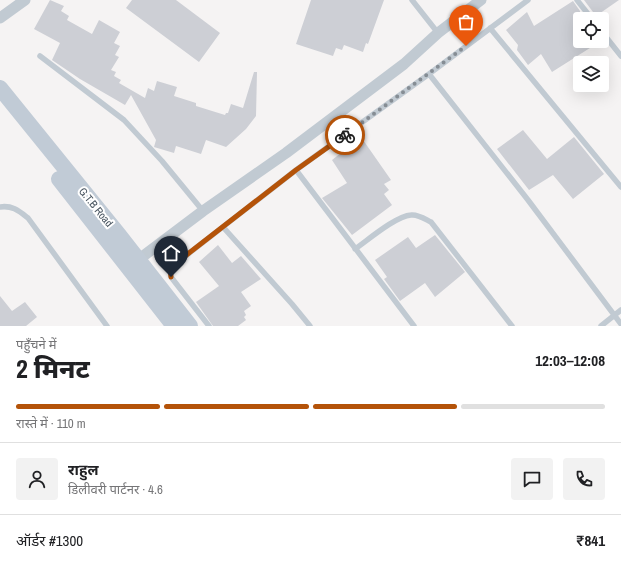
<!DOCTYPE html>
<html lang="hi">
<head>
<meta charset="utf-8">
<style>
  body { margin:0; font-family:"Archivo Narrow","Noto Sans Devanagari",sans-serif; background:#f2f2f2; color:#202124; height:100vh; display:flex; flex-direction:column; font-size:15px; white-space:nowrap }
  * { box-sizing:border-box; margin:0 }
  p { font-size:13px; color:#757577 }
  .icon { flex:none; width:22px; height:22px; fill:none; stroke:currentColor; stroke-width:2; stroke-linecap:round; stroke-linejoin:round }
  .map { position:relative; height:326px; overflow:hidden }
  .drawer { display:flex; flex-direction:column; background:#fff; flex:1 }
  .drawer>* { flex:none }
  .tools { position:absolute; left:573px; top:12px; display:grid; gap:8px }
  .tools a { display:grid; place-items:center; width:36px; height:36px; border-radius:4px; background:#fff; box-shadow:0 4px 16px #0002; font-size:20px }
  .pin { position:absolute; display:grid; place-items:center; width:34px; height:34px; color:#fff; margin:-41px -17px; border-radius:50% 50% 50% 0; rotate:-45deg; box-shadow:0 0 4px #0007 }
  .pin .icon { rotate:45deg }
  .courier { position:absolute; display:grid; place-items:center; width:40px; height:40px; margin:-20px; border:3px solid #b45309; border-radius:50%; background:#fff; color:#222; box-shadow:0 1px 5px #0007 }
  .head em { font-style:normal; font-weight:800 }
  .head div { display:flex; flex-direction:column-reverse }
  .head { display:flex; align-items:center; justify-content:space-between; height:68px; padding:0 16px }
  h1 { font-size:26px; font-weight:800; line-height:30px }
  .bar { display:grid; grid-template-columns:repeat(4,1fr); gap:6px 4px; align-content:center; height:48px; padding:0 16px }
  .bar i { height:5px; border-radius:3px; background:#e0e0e0 }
  .bar .active { background:#b45309 }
  .bar p { grid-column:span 4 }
  .line { display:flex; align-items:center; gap:10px; padding:0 16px; border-top:1px solid #e0e0e0 }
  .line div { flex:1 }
  .round { display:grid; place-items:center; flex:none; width:42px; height:42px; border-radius:4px; background:#f2f2f2 }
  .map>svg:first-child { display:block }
  .building { fill:#cdcfd5 }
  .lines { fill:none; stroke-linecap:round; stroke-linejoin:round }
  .service { stroke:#c1cad2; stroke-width:5.5 }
  .minor { stroke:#c1cad2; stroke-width:11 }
  .secondary { stroke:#c1cbd6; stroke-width:16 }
  .done { stroke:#868d94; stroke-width:4; stroke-dasharray:0 7.2 }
  .route { stroke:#b45309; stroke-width:5 }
  .labels { text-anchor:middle; stroke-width:4; stroke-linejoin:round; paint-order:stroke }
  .street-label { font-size:11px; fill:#4a5661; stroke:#fff }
</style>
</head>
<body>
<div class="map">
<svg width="621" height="326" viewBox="0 0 621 326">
  <rect width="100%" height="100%" fill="#f5f3f3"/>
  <path class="building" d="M50 0 64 6 61 11 69 16 67 20 92 34 99 20 120 32 114 43 120 46 115 55 119 57 111 70 116 72 114 76 121 80 119 83 145 98 148 88 154 91 157 81 177 87 174 96 196 103V106L225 115 226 113H228L231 104 243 108 254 72H257L256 116 246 129 226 147 206 140 201 154 176 146 174 153 154 147 156 140 131 95 125 105 80 79 52 60 60 43 34 29Z
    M132 0H176L220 33 199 62 126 8Z
    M311 0H384L368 44 366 43 363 52 344 45 342 50 336 48 333 56 296 44Z
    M584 0H619L596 16Z
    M573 1 580 11V41H601L552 72 541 54 528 65 517 50 518 45 506 30 527 12 534 26Z
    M523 130 547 159 574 137 604 174 573 199 553 175 529 190 497 149Z
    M361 137 391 180 384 184 389 190 384 194 392 205 352 235 322 198 347 183 332 160Z
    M435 235 465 272 435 297 425 283 400 301 384 279 387 277 375 260 408 237 416 248Z
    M218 245 232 263 241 256 261 279 241 292 251 306 244 311 246 315 244 317 246 320 238 326H213L196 302 219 286 199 262Z
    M0 296 12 311 25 302 37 317 26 326H0Z"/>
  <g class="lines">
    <path class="service" d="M412 0 438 33
      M577 0 592 19
      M490 28 621 187
      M602 32 621 56
      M40 56 124 120 162 161 203 211
      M429 74 528 200 621 324
      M296 170 414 326
      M0 207C12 205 19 211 28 218L107 326
      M223 227 292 304 310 326
      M355 249C368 240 396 216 411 215 418 214 425 219 431 222L512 326
      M209 326 171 277 170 268 296 170 429 74 528 0
      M601 326 621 310"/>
    <path class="minor" d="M0 18 25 0
      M138 260 203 211 286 153 404 64 438 33 481 0"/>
    <path class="secondary" d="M0 88 119 235 190 326
      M59 179 174 326"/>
  </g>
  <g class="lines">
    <path class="done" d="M345 135 466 46"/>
    <path class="route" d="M171 277 170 268 180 260 296 170 345 135"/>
  </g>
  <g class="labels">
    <g class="street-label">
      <text transform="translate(96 207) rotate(51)" y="4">G.T.B Road</text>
    </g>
  </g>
</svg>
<div class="tools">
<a><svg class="icon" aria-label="locate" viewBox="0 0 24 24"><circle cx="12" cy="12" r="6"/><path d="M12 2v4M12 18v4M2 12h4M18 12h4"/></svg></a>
<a><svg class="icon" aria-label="layers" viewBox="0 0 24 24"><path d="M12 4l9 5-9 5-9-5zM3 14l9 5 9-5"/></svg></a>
</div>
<div class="pin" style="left:466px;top:46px;background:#ea580c"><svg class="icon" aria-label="bag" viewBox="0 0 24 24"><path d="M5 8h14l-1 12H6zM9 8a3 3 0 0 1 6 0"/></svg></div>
<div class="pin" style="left:171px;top:277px;background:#1f2937"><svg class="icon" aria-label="home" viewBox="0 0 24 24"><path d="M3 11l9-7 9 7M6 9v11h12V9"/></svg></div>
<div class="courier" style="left:345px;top:135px"><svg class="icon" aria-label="bike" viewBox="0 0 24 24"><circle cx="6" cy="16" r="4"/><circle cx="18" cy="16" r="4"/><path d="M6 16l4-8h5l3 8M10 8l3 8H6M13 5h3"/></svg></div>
</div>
<section class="drawer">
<div class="head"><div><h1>2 मिनट</h1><p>पहुँचने में</p></div><em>12:03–12:08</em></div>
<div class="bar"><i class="active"></i><i class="active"></i><i class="active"></i><i></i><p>रास्ते में · 110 m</p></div>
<div class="line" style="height:72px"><a class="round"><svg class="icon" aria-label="person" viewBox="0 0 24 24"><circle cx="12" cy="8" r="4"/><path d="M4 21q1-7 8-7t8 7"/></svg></a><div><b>राहुल</b><p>डिलीवरी पार्टनर · 4.6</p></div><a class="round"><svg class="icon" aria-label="chat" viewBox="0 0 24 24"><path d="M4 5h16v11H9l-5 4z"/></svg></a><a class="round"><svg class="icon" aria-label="phone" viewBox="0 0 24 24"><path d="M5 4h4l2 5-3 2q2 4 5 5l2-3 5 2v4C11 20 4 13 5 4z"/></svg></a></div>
<div class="line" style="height:52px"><div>ऑर्डर #1300</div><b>₹841</b></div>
</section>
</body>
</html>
